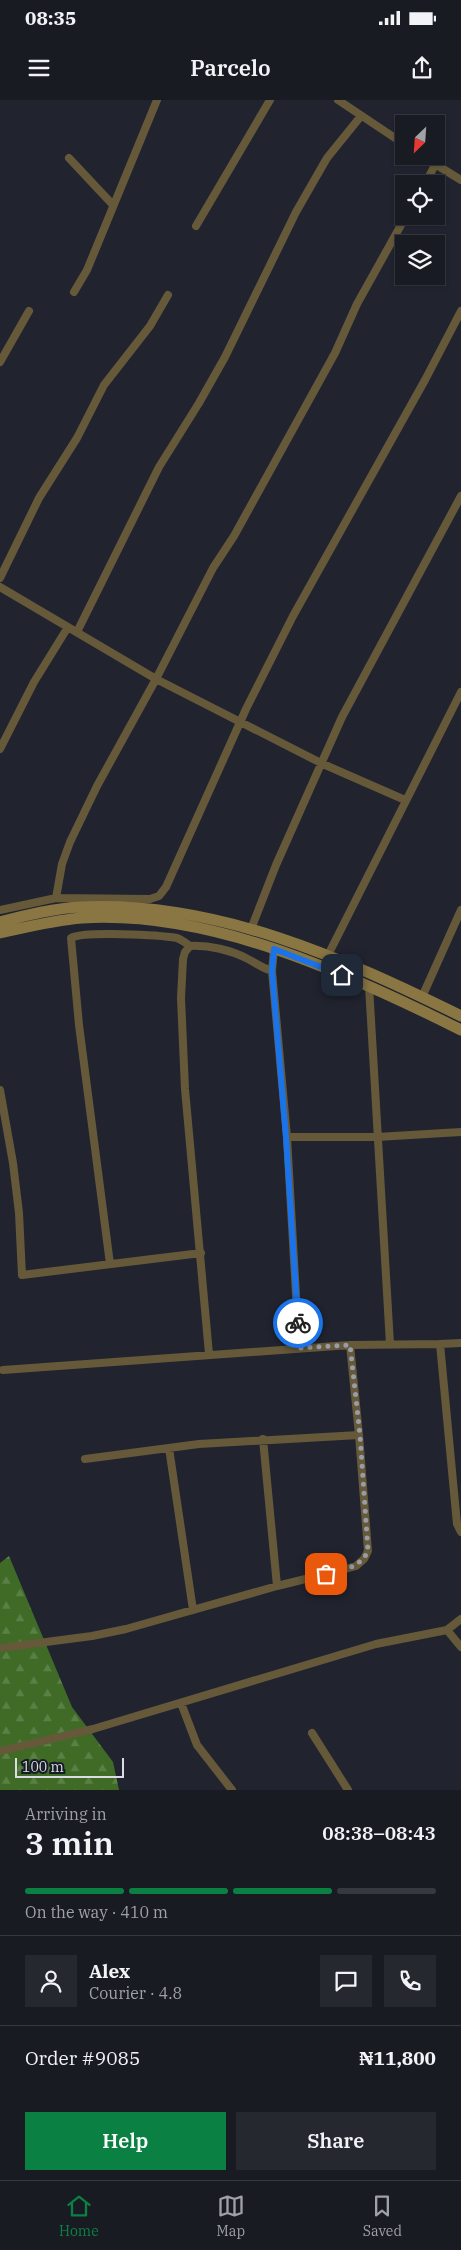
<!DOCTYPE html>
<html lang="en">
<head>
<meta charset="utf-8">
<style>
  body { margin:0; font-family:"IBM Plex Serif",serif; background:#262830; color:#f1f3f6; height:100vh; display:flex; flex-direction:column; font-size:19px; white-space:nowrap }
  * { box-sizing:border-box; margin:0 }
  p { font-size:16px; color:#9fa1a6 }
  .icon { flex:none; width:28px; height:28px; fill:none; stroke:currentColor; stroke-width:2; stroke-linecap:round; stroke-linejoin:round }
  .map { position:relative; height:1690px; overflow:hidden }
  .details { display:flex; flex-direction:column; background:#191b23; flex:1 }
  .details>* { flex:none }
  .needle { width:32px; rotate:205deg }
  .buttons { position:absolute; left:395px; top:15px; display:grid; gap:10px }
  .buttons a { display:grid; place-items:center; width:50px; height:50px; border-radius:0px; background:#191b23; box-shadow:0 1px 4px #0004,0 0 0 1px #373941; font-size:25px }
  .scale { position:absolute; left:15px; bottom:12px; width:109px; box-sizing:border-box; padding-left:5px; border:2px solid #dadde4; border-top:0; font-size:14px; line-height:18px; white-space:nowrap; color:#dadde4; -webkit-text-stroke:4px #171b25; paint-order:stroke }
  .pin { position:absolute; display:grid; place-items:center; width:42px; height:42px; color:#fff; margin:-21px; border-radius:10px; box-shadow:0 2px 8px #0006 }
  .courier { position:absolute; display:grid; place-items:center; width:50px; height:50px; margin:-25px; border:4px solid #1a73e8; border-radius:50%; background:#fff; color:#222; box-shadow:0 1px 6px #0007 }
  .overview em { font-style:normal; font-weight:600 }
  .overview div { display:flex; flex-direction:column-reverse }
  .overview { display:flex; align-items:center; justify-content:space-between; height:85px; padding:0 25px }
  h1 { font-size:32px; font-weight:600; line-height:38px }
  .bar { display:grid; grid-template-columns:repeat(4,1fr); gap:8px 5px; align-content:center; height:60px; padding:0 25px }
  .bar i { height:6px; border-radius:4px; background:#373941 }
  .bar .current { background:#0b8043 }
  .bar p { grid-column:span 4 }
  .line { display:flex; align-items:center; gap:12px; padding:0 25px; border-top:1px solid #373941 }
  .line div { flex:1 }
  .round { display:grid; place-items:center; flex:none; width:52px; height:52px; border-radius:0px; background:#262830 }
  .cta { display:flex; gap:10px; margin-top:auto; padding:10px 25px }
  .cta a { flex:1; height:58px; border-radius:0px; background:#0b8043; color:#fff; font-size:20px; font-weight:600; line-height:58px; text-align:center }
  .cta a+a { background:#262830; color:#f1f3f6 }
  .status { display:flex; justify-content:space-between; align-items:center; height:35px; padding:0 25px; background:#191b23; direction:ltr }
  .status svg { height:14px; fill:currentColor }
  header { display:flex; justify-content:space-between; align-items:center; height:65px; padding:0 25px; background:#191b23; font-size:22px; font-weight:600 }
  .tabs { display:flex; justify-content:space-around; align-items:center; height:70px; border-top:1px solid #373941; background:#191b23; font-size:14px; color:#9fa1a6 }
  .tabs a { display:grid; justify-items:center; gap:2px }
  .tabs .current { color:#0b8043 }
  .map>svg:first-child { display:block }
  .forest { fill:url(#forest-firs) }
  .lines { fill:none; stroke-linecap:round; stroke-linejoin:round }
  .minor { stroke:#65593a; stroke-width:8 }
  .secondary { stroke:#8a7642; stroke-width:11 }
  .done { stroke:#999ca5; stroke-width:5; stroke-dasharray:0 9 }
  .route { stroke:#1a73e8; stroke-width:6 }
</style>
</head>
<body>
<div class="status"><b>08:35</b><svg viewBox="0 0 49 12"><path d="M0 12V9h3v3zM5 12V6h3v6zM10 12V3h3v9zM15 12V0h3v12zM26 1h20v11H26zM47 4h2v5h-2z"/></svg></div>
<header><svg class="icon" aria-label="menu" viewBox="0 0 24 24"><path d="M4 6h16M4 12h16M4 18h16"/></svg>Parcelo<svg class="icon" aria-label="share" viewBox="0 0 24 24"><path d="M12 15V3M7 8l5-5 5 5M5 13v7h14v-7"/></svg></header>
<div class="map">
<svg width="461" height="1690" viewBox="0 0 461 1690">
  <defs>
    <pattern id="forest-firs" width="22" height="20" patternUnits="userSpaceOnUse" patternTransform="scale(1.25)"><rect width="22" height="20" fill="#3f6b27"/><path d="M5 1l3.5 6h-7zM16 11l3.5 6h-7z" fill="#5a8046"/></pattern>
  </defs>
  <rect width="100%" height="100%" fill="#21242f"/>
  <path class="forest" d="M9 1456 72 1607 113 1662 119 1690H0V1463Z"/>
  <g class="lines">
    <path class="minor" d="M338 0 404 44
      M422 56 461 80
      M69 58 113 105
      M425 84 435 65
      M196 126 270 0
      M74 192 87 170 157 0
      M0 262 29 211
      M0 478 39 398 77 338 104 285 150 226 168 195
      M0 487 156 579 323 664 405 700
      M77 532 159 367 199 303 225 257 296 112 327 58 361 16
      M0 649 34 582 68 527
      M56 798 62 764 70 742 97 686 156 579 213 468 234 436 335 253 357 204 406 116
      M0 810 56 798 150 799 159 796 166 787 246 609 293 516 425 280 461 211
      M251 829 276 765 342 617 461 396
      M274 849 272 871 287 1037 299 1248
      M328 855 461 592
      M369 886 390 1244
      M422 897 461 810
      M0 990 13 1063 19 1113 22 1175 201 1153
      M287 1037H377L461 1032
      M110 1164 79 925 71 838C84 831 160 835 177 838 182 840 186 843 190 846
      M440 1244 461 1243
      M209 1254 185 989 181 898 183 859 185 852 190 846C209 845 231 850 248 859 256 863 262 868 272 871
      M3 1270 350 1245 440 1244 457 1424 461 1432
      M263 1339 277 1486
      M169 1348 193 1510
      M85 1359 199 1344 359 1335
      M447 1530 461 1547
      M0 1548 92 1536 126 1529 277 1486 342 1470 356 1466 364 1459 368 1451 359 1335 350 1245
      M181 1603 197 1645 232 1690
      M312 1633 348 1690
      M0 1651 93 1629 376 1544 447 1530 461 1519"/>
    <path class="secondary" d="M0 822C27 815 55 808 82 807 217 801 343 858 461 916
      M0 833C27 827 55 820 82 818 211 810 349 874 461 930"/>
  </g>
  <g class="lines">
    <path class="done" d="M298 1223 299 1248 350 1245 360 1335 368 1451C360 1468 342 1470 326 1474"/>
    <path class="route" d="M298 1223 286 1037 272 871 274 849 342 875"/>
  </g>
</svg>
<div class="buttons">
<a><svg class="needle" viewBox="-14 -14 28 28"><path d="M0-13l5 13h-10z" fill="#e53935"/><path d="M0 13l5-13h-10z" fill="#9fa1a6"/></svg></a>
<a><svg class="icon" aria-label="locate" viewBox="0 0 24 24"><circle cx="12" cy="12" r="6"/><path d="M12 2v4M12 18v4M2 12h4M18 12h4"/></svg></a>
<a><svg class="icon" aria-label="layers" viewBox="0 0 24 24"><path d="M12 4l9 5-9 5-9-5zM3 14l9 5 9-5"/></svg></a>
</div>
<div class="scale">100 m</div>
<div class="pin" style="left:326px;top:1474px;background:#ea580c"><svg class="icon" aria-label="bag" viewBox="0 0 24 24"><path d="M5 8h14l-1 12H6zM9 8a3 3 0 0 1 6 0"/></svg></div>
<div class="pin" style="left:342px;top:875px;background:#1f2937"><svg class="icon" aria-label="home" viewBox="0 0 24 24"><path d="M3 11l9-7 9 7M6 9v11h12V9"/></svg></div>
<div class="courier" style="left:298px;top:1223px"><svg class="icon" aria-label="bike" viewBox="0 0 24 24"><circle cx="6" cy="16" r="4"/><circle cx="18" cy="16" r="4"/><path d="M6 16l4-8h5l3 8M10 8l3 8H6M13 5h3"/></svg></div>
</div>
<section class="details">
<div class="overview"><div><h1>3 min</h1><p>Arriving in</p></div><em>08:38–08:43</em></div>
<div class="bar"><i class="current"></i><i class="current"></i><i class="current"></i><i></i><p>On the way · 410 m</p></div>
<div class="line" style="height:90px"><a class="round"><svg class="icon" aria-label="person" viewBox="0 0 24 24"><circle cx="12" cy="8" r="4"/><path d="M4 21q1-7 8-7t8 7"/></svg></a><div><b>Alex</b><p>Courier · 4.8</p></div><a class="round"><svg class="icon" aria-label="chat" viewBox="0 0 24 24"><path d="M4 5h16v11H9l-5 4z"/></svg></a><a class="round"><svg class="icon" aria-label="phone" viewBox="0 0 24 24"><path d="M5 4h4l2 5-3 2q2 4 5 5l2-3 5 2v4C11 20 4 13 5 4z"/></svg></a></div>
<div class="line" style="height:65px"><div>Order #9085</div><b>₦11,800</b></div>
<div class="cta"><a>Help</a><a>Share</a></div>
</section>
<nav class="tabs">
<a class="current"><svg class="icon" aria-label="home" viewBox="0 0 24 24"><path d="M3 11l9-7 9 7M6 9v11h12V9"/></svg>Home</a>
<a><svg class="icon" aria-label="map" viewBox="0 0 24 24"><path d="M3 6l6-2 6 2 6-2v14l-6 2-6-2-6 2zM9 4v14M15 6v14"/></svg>Map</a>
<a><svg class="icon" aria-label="saved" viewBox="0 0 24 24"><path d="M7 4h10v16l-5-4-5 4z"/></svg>Saved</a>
</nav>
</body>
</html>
